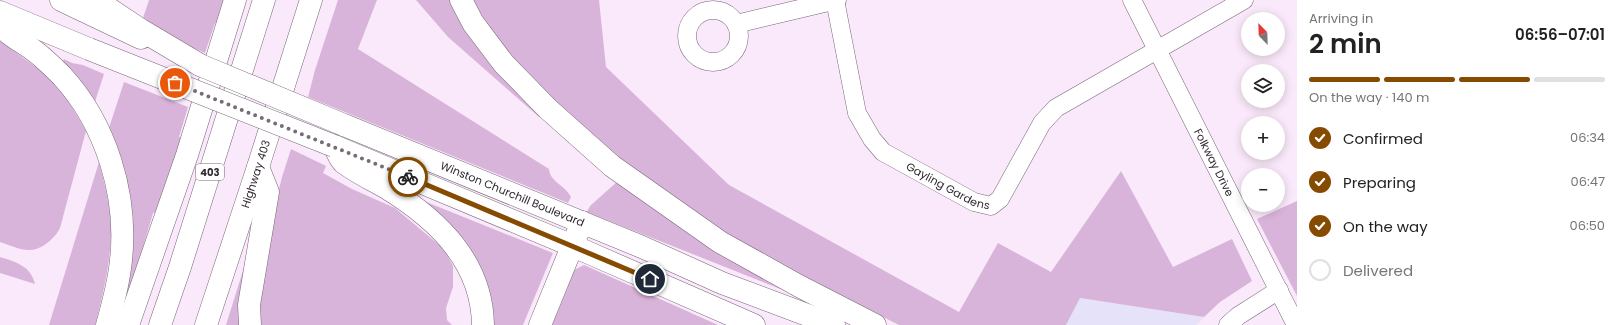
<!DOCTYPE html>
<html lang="en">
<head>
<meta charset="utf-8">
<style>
  body { margin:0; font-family:Poppins,sans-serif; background:#f6f6f6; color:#222; height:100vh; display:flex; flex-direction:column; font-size:15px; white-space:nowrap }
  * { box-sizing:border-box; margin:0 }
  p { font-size:13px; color:#767676 }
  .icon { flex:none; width:22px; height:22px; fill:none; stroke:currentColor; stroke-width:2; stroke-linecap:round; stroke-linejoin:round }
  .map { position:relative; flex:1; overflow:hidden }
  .drawer { display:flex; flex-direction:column; background:#fff; width:320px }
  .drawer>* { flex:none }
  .needle { width:26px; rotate:337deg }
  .tools { position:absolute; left:1241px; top:12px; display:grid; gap:8px }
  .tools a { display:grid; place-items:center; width:44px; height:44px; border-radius:50%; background:#fff; box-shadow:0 2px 10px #0003; font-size:20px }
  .pin { position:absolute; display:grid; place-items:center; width:34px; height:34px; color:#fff; margin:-17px; border:2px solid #fff; border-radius:50%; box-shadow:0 1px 4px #0007 }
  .courier { position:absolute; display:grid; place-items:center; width:40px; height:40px; margin:-20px; border:3px solid #854b01; border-radius:50%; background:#fff; color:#222; box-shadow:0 1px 5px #0007 }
  .head em { font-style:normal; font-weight:600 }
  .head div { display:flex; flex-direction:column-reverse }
  .head { display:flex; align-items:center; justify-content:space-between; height:68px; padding:0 12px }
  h1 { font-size:26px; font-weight:600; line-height:30px }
  .bar { display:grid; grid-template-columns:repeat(4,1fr); gap:6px 4px; align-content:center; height:48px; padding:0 12px }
  .bar i { height:5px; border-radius:3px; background:#e0e0e0 }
  .bar .current { background:#854b01 }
  .bar p { grid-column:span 4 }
  ol { padding:0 12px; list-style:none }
  li { display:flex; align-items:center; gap:12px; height:44px }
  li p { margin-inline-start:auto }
  li .icon { padding:4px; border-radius:50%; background:#854b01; color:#fff; stroke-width:4 }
  li:last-child { color:#767676 }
  li i { width:22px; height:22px; border:2px solid #e0e0e0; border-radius:50% }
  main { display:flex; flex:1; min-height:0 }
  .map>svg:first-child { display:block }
  .commercial { fill:#e5e2f9 }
  .green { fill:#d9b4da }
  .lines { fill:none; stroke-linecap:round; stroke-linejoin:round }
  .minor-casing { stroke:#766676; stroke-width:19 }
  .major-casing { stroke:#766676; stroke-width:23 }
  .highway-casing { stroke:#766676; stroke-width:23 }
  .minor { stroke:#fff; stroke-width:18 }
  .major { stroke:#fff; stroke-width:22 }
  .highway { stroke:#fff; stroke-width:22 }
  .major-bridge-casing { stroke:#766676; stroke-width:23; stroke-linecap:butt }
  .major-bridge { stroke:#fff; stroke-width:22 }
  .done { stroke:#776c77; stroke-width:4; stroke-dasharray:0 7.2 }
  .route { stroke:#854b01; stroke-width:5 }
  .labels { text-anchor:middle; stroke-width:4; stroke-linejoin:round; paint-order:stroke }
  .shield { fill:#fff; stroke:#6e696e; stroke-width:1 }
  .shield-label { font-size:10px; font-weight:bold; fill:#302930 }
  .street-label { font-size:11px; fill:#302930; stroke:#fff }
</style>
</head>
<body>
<main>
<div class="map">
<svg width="1297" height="325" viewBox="0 0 1297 325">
  <rect width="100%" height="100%" fill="#fae9fa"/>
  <path class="commercial" d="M1080 298 1204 317 1197 325H1066Z"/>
  <path class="green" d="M149 0H226L219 23H215L205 53 189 46 143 18Z
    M338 0H377L358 49 549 169C550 182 565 185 571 197L568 203 308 97 315 70Z
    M416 0H454L542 114 539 117 448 37Z
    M472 0H599L606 67 729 185 959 312 998 243 1051 272 1121 171 1173 267 1232 239 1252 281 1220 302 1204 317 1080 298 1066 325H899L733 241 624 165 523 72 488 26Z
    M0 41 37 68 40 64 54 77 86 131 60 228C55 238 43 249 31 250 21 251 10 245 0 242Z
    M64 59 72 63 83 65 104 74 93 108 61 64Z
    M124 82 188 107 179 137 182 138 158 212 153 213 120 325 123 295 107 134Z
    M291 149 326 166 323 173 352 189 395 208 444 249 453 266V287L446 308 447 320 452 325H259V294L275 205 282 177Z
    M99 162C105 186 112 210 111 234 110 265 103 295 95 325H49Z
    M619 180 793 294 587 212 590 206Z
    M424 201 553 253 523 325H488Z
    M1297 201V296L1257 219Z
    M0 257C16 262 31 266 35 284L0 273Z
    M246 261 240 325H226Z
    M584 265 718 325H552L568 287 569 276 576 269Z"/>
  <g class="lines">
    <g class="minor-casing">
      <g id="minor">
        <path id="s1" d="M835 0 857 113 872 139 883 152 974 202 991 206 1000 199 1042 123 1056 108 1244 0"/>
        <path id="s2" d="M1132 0 1296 325"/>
        <circle cx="713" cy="36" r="26"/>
        <path d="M736 24 837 0"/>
        <path d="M1228 325 1238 316 1279 290"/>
      </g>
    </g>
    <g class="major-casing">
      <g id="major">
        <path d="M61 0 141 38"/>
        <path d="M0 12 89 49"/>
        <path id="s3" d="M344 125 642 247 722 283 834 325"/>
        <path d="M334 146 580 249 754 325"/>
      </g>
    </g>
    <g class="highway-casing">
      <g id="highway">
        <path d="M96 0 141 30 200 65"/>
        <path d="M461 0 473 23 504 64 548 109 612 166 720 242 799 286 875 325"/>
        <path d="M0 23C7 36 22 41 33 50 43 57 53 67 62 76 106 124 128 195 121 260 119 282 113 304 107 325"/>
        <path d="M334 146C337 151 339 158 343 162 355 172 375 181 388 189 438 220 482 262 483 325"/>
        <path d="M128 325 187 155 235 0"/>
        <path d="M160 325 180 267 264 0"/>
        <path id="s4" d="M206 325 258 167 311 0"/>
        <path d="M250 325 249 305 268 192 258 167"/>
        <path d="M540 325 582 222"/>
      </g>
    </g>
    <use href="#minor" class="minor"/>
    <use href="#major" class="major"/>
    <use href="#highway" class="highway"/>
    <g class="major-bridge-casing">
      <path id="major-bridge" d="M89 49 334 146
        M200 65 344 125"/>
    </g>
    <use href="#major-bridge" class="major-bridge"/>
  </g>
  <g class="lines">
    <path class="done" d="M175 83 408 177"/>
    <path class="route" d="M408 177 650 279"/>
  </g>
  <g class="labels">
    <rect class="shield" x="196" y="164" width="28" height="16" rx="3"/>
    <g class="shield-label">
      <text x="210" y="176">403</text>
    </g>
    <g class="street-label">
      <text dy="4" stroke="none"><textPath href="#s2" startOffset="182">Folkway Drive</textPath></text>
      <text dy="4" stroke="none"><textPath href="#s4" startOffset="159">Highway 403</textPath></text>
      <text dy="4" stroke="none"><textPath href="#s1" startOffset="236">Gayling Gardens</textPath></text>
      <text dy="4" stroke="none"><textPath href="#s3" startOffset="182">Winston Churchill Boulevard</textPath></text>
    </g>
  </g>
</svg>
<div class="tools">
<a><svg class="needle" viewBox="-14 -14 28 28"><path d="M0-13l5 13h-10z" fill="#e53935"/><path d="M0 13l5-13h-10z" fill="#767676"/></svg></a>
<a><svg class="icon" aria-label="layers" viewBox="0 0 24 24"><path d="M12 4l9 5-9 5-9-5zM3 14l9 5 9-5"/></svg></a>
<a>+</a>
<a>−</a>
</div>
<div class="pin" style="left:175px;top:83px;background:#ea580c"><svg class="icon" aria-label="bag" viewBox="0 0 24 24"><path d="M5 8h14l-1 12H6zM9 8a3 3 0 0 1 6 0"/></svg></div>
<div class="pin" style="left:650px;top:279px;background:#1f2937"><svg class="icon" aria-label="home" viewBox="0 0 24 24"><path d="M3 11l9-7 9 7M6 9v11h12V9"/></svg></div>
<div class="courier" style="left:408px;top:177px"><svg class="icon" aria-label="bike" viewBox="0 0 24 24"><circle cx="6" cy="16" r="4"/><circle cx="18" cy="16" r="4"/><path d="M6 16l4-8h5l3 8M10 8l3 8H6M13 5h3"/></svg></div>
</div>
<section class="drawer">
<div class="head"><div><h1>2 min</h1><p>Arriving in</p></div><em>06:56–07:01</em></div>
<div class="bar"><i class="current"></i><i class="current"></i><i class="current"></i><i></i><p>On the way · 140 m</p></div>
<ol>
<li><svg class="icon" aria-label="check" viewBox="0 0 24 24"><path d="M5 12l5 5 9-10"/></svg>Confirmed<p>06:34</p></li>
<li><svg class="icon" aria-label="check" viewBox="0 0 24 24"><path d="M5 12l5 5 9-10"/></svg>Preparing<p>06:47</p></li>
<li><svg class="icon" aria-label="check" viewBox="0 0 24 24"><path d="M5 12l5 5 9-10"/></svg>On the way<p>06:50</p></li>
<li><i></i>Delivered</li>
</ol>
</section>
</main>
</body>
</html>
